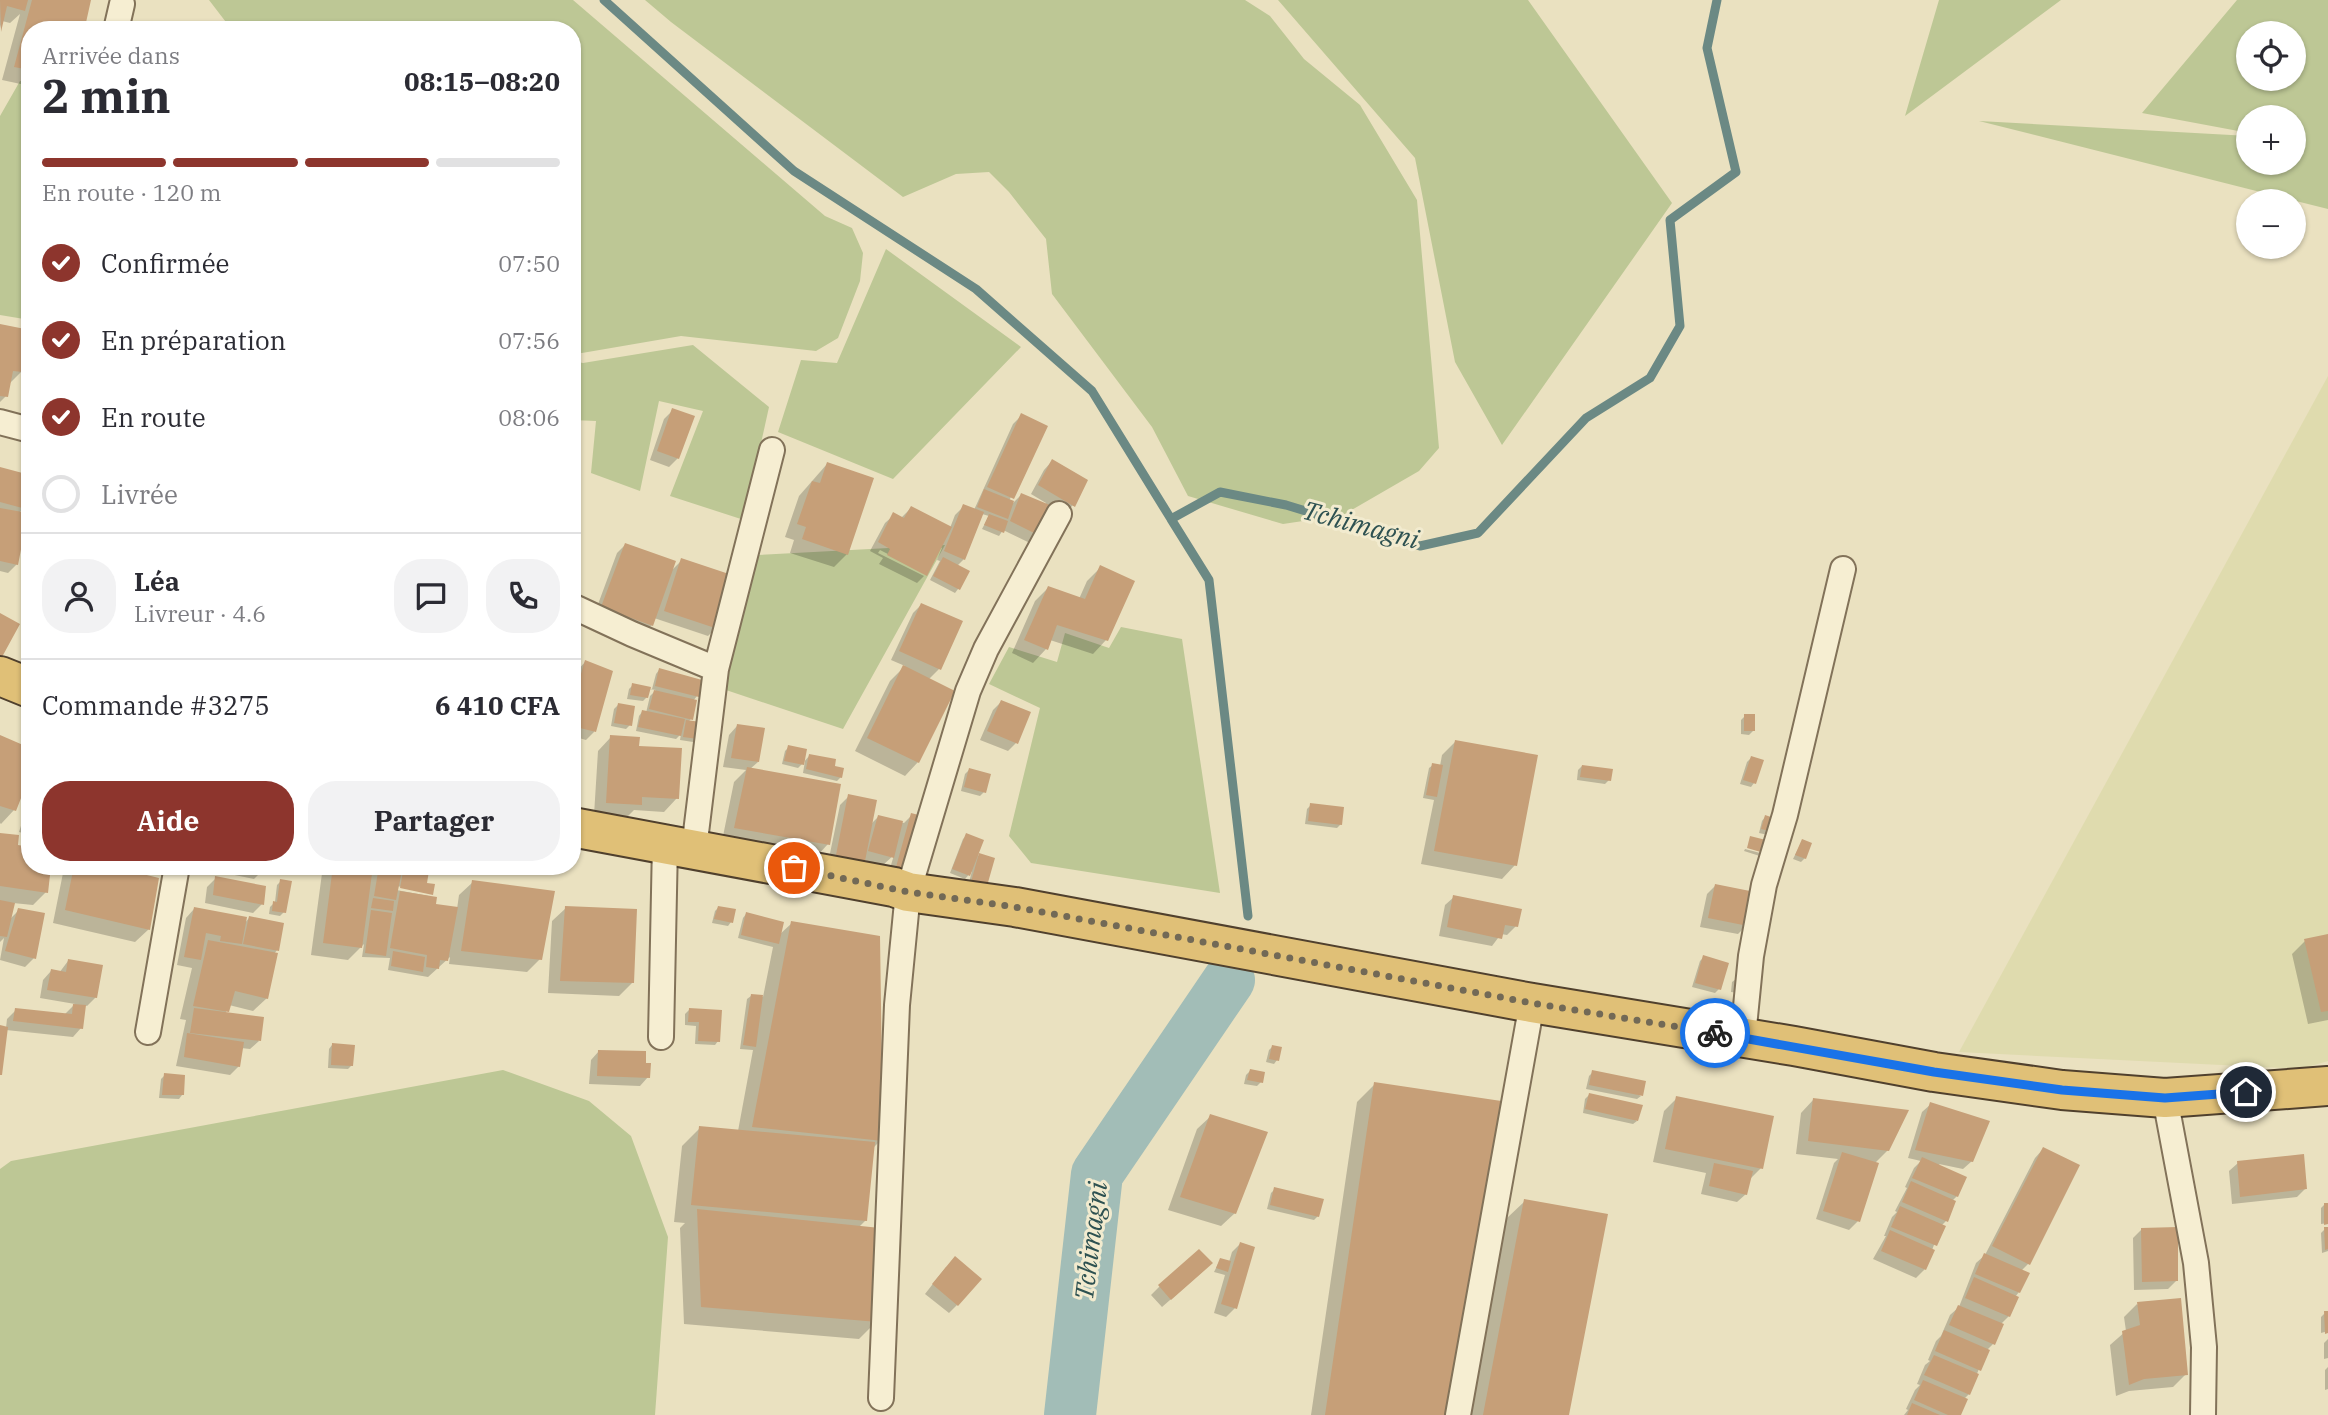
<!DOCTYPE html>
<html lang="fr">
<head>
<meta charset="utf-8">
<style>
  body { margin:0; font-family:"IBM Plex Serif",serif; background:#f2f2f3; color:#2b2b33; height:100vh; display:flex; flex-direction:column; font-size:26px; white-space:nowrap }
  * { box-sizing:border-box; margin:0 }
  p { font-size:23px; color:#7c7c81 }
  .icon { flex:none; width:38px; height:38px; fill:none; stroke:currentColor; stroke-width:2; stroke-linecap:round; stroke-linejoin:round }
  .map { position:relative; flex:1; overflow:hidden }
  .drawer { position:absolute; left:21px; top:21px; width:560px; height:854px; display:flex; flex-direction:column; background:#fff; border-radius:28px; box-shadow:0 2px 5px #0004 }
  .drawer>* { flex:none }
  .tools { position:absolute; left:2236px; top:21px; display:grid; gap:14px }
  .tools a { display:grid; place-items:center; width:70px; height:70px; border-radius:50%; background:#fff; box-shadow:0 2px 5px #0004; font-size:35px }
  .pin { position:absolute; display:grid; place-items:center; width:60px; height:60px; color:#fff; margin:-30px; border:4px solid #fff; border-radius:50%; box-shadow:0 2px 7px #0007 }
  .courier { position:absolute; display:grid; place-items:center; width:70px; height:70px; margin:-35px; border:5px solid #1a73e8; border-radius:50%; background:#fff; color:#222; box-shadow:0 2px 9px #0007 }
  .overview em { font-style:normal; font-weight:700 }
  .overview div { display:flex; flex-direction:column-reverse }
  .overview { display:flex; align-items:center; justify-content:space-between; height:119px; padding:0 21px }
  h1 { font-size:46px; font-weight:700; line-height:52px }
  .bar { display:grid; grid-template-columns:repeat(4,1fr); gap:10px 7px; align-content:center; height:84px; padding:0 21px }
  .bar i { height:9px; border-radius:5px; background:#e1e1e2 }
  .bar .current { background:#8d352d }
  .bar p { grid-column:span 4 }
  .line { display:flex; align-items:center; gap:18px; padding:0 21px; border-top:2px solid #e1e1e2 }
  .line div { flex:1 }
  .round { display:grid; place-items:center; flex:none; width:74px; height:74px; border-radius:28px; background:#f2f2f3 }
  ol { padding:0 21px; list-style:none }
  li { display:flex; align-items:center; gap:21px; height:77px }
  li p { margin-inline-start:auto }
  li .icon { padding:7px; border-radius:50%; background:#8d352d; color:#fff; stroke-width:4 }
  li:last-child { color:#7c7c81 }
  li i { width:38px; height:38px; border:4px solid #e1e1e2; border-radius:50% }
  .cta { display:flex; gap:14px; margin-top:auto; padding:14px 21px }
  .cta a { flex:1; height:80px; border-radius:28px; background:#8d352d; color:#fff; font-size:28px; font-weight:700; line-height:80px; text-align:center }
  .cta a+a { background:#f2f2f3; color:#2b2b33 }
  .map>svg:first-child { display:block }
  .farmland { fill:#dfdbae }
  .green { fill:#bdc795; fill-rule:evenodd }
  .shadow { fill:#0003 }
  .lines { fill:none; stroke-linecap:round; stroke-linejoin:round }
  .stream { stroke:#6b8984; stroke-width:9 }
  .river { stroke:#a2bdb7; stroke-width:52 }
  .building { fill:#c69f78 }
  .minor-casing { stroke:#827259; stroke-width:28 }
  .trunk-casing { stroke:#50402d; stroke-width:42 }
  .minor { stroke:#f6eed2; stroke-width:24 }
  .trunk { stroke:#e0c077; stroke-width:38 }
  .done { stroke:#726956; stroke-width:7; stroke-dasharray:0 12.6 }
  .route { stroke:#1a73e8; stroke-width:9 }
  .labels { text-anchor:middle; stroke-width:6; stroke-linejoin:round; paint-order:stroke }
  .water-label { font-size:26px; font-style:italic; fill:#2d5151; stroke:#f2ebcf }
</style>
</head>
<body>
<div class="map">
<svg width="2328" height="1415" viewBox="0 0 2328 1415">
  <rect width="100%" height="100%" fill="#eae1c0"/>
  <path class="farmland" d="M2328 376V1061L2301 1069 1959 1052Z"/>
  <path class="green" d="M209 0H573L825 216 852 228 863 253 860 281 838 338 816 351 681 336 582 353 572 352V30H232Z
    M645 0H1245L1270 16 1304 59 1360 105 1417 200 1439 448 1419 471 1343 515 1283 524 1188 496 1152 427 1052 294 1046 239 1009 192 989 172 956 174 903 197 671 22Z
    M1278 0H1528L1672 203 1502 445 1455 362 1415 158Z
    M1939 0H2061L1905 116Z
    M2237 0H2328V209L1979 121 2249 136V163H2294V117H2249V133L2142 113ZM2249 33H2294V79H2249Z
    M20 81 30 82V320L0 315V116Z
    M886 249 1021 347 893 479 778 432 801 360 837 363Z
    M693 345 769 407 744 520 670 496 703 411 659 401 640 491 591 473 596 421 572 420V361L583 363Z
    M945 545 843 729 723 689 757 555Z
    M1121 627 1182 639 1220 893 1031 863 1009 836 1040 708 989 684 1009 647 1057 662 1065 633 1109 648Z
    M503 1070 589 1101 631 1136 668 1237 655 1415H0V1169L11 1161Z"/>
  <path class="shadow" d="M0 0H90L83 26 80 30H30V86L2 80 20 14 10 23 2 21 0 28Z
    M0 326 22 371 8 385 6 396 0 402Z
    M673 410 678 458 669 467 650 460 664 419Z
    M1021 416 1045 427 1009 501 1013 503 1021 495 1045 505 1046 503 1031 494 1044 470 1052 461 1073 505 1034 545 1003 530 999 536 982 529 989 516 982 514 964 559 957 566 958 589 955 593 930 580 940 561 937 560 942 548 940 547 925 575V573L880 550 878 553 924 576 917 583 879 564 883 558 870 551 885 523 894 515 901 518 911 508 950 528 955 515 964 506 974 510 1013 424Z
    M827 464 847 554 834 567 790 553 794 540 785 537 799 496Z
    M0 469 24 508 19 513 17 564 8 573 0 571Z
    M625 545 671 571 682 560 716 628 708 636 654 618 652 625 643 633 594 615 617 553Z
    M1100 568 1106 640 1093 654 1050 640 1046 649 1033 663 1012 653 1035 601 1048 588 1079 599 1087 581Z
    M921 605 939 669 928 680 918 762 905 776 855 751 890 681 905 666 891 660 913 613Z
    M585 662 594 732 586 740 572 736V686L577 671Z
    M659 670 697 696 693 701 691 719 688 722 697 738 693 742 680 740 681 734 676 739 636 731 639 716 642 712 646 713 650 696 656 690 649 689 647 697 643 701 627 699 629 689 633 685 652 689 656 674Z
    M1001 702 1016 743 1008 751 980 740 993 710Z
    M618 705 630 725 626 729 611 726 614 709Z
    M1745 716 1753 731 1749 735 1741 734V720Z
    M737 726 758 762 750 769 828 844 815 858 722 841 734 782 746 770 723 767 729 735Z
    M0 737 14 810 1 824 0 823Z
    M611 737 637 748 677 798 664 812 634 810 627 817 594 815 598 751Z
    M1455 742 1515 865 1502 879 1421 864 1434 800 1423 798 1429 768 1433 765 1440 766 1442 755Z
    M789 747 803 763 810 755 833 767 841 777 837 781 803 773 805 761 798 768 782 764 785 751Z
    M1751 758 1754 783 1751 787 1740 784 1747 762Z
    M1582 766 1609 780 1605 784 1577 780 1578 770Z
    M969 770 984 792 980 796 961 791 965 774Z
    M849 796 871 824 878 817 904 823 912 815 922 874 888 875 894 855 883 865 863 860 855 869 828 863 840 805Z
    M30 798V835L19 832Z
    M1311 805 1341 824 1337 828 1305 824 1307 809Z
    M1765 817 1768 835 1759 833 1762 821Z
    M0 834 16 846 46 892 33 905 13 903 10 919 19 910 34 958 25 967 0 960 4 938 0 942Z
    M967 835 976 855 993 859 968 886 972 871 965 879 950 873 963 839Z
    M1802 841 1805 858 1801 862 1793 859Z
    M1745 849 1768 855 1766 858 1744 851Z
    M70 866H102L149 929 135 942 53 923 63 873Z
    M221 866H291L282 875 262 871 254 879 220 872Z
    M323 866H419L424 884 431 893 392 885 391 889 429 896 434 905 457 909 459 895 473 882 540 959 527 972 449 964 450 957 428 977 388 970 390 958 362 957 364 944 348 960 311 955Z
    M216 878 262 904 253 913 205 903 207 887Z
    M281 881 284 912 280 916 269 914 270 907 275 902 277 885Z
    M1715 886 1746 926 1738 934 1700 927 1707 894Z
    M1454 897 1516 926 1507 935 1501 934 1492 946 1439 936 1445 905Z
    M719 907 731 922 728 926 712 923 715 911Z
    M566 908 633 982 619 996 548 993 552 921Z
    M194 909 244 924 249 918 277 950 274 954 267 998 253 1011 229 1005 225 1014 259 1041 250 1049 241 1048 239 1066 230 1075 176 1066 186 1020 180 1019 192 968 177 965 186 918Z
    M746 914 779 935 792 923 881 1140 872 1149 866 1220 858 1228 876 1322 859 1339 684 1324 680 1228 685 1223 674 1222 682 1146 700 1128 738 1131 753 1050 740 1049 747 999 751 996 763 997 773 947 738 938 743 918Z
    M2328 936V1020L2308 1024 2292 954 2305 941Z
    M1704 957 1719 989 1715 993 1692 987 1700 961Z
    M68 961 96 997 87 1006 84 1005 81 1028 73 1037 6 1030 0 1074V1027L6 1028 7 1019 16 1010 64 1015 75 1004 40 998 43 980 51 971 59 973Z
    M1736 979H1744L1740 993 1731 992 1732 982Z
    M689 1010 718 1041 715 1045 695 1044 696 1026 685 1025V1014Z
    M332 1045 352 1065 348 1069 328 1068 329 1049Z
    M1273 1046 1277 1060 1274 1064 1266 1062 1269 1050Z
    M599 1051 644 1064 648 1077 640 1086 589 1084 591 1060Z
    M1250 1071 1261 1082 1257 1086 1244 1084 1246 1075Z
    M1593 1072 1641 1096 1637 1099 1586 1089 1589 1076Z
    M165 1075 182 1095 179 1099 159 1098 161 1079Z
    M1375 1084 1454 1415H1311L1357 1102Z
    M1589 1095 1637 1121 1633 1124 1583 1113 1585 1099Z
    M1677 1098 1761 1168 1749 1180 1746 1194 1737 1202 1701 1194 1706 1173 1653 1162 1664 1111Z
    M1814 1099 1888 1150 1874 1164 1858 1221 1849 1230 1816 1219 1834 1163 1838 1159 1796 1154 1801 1113Z
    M1931 1104 1972 1161 1963 1169 1939 1164 1957 1196 1952 1201 1946 1221 1941 1226 1925 1269 1916 1278 1873 1259 1886 1236H1884L1892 1217 1897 1212 1895 1211 1907 1188 1905 1187 1914 1168 1921 1161 1908 1158 1922 1112Z
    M1211 1116 1235 1213 1221 1226 1168 1210 1197 1129Z
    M2043 1149 2028 1264 2021 1271 2019 1292 2015 1297 2009 1316 2001 1324 1993 1344 1986 1351 1969 1394 1964 1399 1959 1415H1904L1908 1410 1906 1409 1915 1390 1920 1385 1917 1384 1925 1365 1930 1361 1928 1360 1936 1341 1941 1336 1950 1315 1959 1307 1976 1263 1985 1255 2035 1158Z
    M2238 1163 2305 1189 2297 1197 2232 1204 2229 1171Z
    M1275 1189 1318 1216 1314 1220 1267 1209 1271 1193Z
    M1525 1201 1568 1415H1470L1507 1218Z
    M2325 1204H2328V1223L2321 1224V1208Z
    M2142 1229 2177 1280 2168 1289 2134 1290 2133 1238Z
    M2325 1229H2328V1251L2322 1253 2321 1233Z
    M1240 1244 1235 1308 1226 1317 1214 1313 1225 1275 1214 1272 1220 1260 1229 1262 1232 1252Z
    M946 1267 957 1305 949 1313 925 1294Z
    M1202 1272 1162 1307 1151 1295 1160 1286Z
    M2137 1304 2186 1374 2173 1387 2129 1391 2116 1396 2110 1345 2126 1331 2124 1317Z
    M2325 1313H2328V1331L2321 1333V1317Z
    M2328 1339V1358L2324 1359V1343Z
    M2328 1367V1389L2325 1390V1370Z"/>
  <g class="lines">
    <path class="stream" d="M604 0 794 171 976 289 1092 391 1171 519
      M1248 916 1209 580 1171 519 1220 492 1286 505 1420 546 1478 533 1586 418 1650 378 1680 326 1670 220 1736 172 1707 48 1717 0"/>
    <path class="river" d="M1070 1415 1097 1174 1229 980"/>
  </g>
  <path class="building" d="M0 0H28L25 11 7 6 1 32Z
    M32 0H91L85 27 80 26 79 30H30V70L14 67Z
    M0 324 30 330 23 372 13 371 8 397 0 396Z
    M672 408 695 416 679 459 657 451Z
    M1021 413 1048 426 1014 499 987 487Z
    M1052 459 1088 480 1075 507 1038 485Z
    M827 462 874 478 848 555 802 539 806 527 797 524 812 481 820 483Z
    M0 467 30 475V495L26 509 0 502Z
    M984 489 1014 501 1008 519 977 507Z
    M1021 493 1057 508 1044 538 1010 521Z
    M963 504 984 512 965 560 944 551Z
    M911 506 952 527 927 576 887 555 890 549 878 542 893 512 904 518Z
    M0 508 28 513 18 565 0 561Z
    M989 514 1008 521 1004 533 984 525Z
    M625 543 676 561 653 626 601 607Z
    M943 557 970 571 960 590 933 576Z
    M681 558 735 576 718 629 664 611Z
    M1100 565 1135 581 1108 641 1057 625 1048 650 1024 640 1048 586 1085 599Z
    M921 603 963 621 941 670 899 651Z
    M0 613 20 624 2 657 0 656Z
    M585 660 613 671 596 732 572 726V705Z
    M903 665 955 691 919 763 867 738Z
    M659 668 702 680 699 697 655 686Z
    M632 683 651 687 648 698 630 695Z
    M654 690 697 700 693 720 649 709Z
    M1001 700 1031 712 1018 744 987 731Z
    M618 703 635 706 632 726 614 723Z
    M642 710 685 719 681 736 638 727Z
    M1744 714H1755V731H1744Z
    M686 720 701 722 698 739 683 737Z
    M737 724 765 728 759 762 731 758Z
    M0 735 30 748V775L16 811 0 806Z
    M610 735 640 737 639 746 682 748 679 799 642 797V805L606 803Z
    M1455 740 1538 755 1517 866 1434 851Z
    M788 745 807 749 804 765 784 761Z
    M809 754 836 759 835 766 844 768 842 778 806 769Z
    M1751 756 1764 760 1756 784 1743 780Z
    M1432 763 1443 765 1437 797 1426 795Z
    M1582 765 1613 769 1611 781 1580 777Z
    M747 767 841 784 830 845 734 828Z
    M969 768 991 774 986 793 964 787Z
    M848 794 877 800 865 861 836 855Z
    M1310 803 1344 807 1342 825 1308 821Z
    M911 813 934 819 924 875 896 867Z
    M878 815 903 821 894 858 868 851Z
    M1765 815 1777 819 1774 832 1761 829Z
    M0 833 19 835 18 845 30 847V866H51L48 893 0 886Z
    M966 833 984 840 970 876 952 869Z
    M1750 836 1774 842 1771 855 1747 848Z
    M1802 839 1812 843 1806 859 1795 855Z
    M979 853 995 858 987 886 971 882Z
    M74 866H110L159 878 150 930 65 910Z
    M247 866H265L264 871Z
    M333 866H373L362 948 323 943Z
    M379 866H403L396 900 374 896Z
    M404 866H421L420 869 429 871 427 883 435 884 433 895 400 888Z
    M215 876 266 886 264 905 213 895Z
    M280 879 292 881 286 913 272 911 273 901 277 902Z
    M472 880 555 891 542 960 461 951Z
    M1715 884 1755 892 1748 926 1708 918Z
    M400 891 437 897 436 904 458 907 448 961 440 960 439 969 426 967 427 955 390 948Z
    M1453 895 1522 909 1518 927 1505 925 1502 939 1447 927Z
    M373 898 394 901 393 911 371 908Z
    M0 900 15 903 7 937 0 936Z
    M565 906 637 909 634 983 560 981Z
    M718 906 736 909 733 923 714 919Z
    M194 907 247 917 242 944 220 941 221 936 206 933 201 960 184 957Z
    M18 908 45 913 36 959 5 951Z
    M371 910 392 913 386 956 365 953Z
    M746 912 784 922 779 944 741 935Z
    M249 916 284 923 279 951 243 944Z
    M791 921 880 936 883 1141 752 1127Z
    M2328 934V1011L2321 1012 2304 939Z
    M208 940 278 953 268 999 235 991 229 1012 193 1006Z
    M393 951 425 957 423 972 391 966Z
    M1703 955 1729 963 1721 990 1695 983Z
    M68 959 103 965 97 998 47 990 51 969 66 972Z
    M751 994 763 995 756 1047 743 1045Z
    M73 1004 86 1005 83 1029 13 1021 15 1008 72 1014Z
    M194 1008 264 1017 261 1041 190 1033Z
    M689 1008 722 1010 720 1042 698 1041 699 1022H688Z
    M0 1025 8 1027 2 1075H0Z
    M187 1033 244 1042 240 1067 184 1057Z
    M332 1043 355 1045 353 1066 331 1065Z
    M1272 1045 1282 1047 1279 1061 1269 1059Z
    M598 1050 646 1051V1063H651L650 1078 597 1076Z
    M1250 1069 1265 1072 1263 1083 1247 1080Z
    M1592 1070 1646 1081 1643 1096 1589 1085Z
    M164 1073 185 1075 184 1095H162Z
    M1374 1082 1508 1102 1456 1415H1325Z
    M1589 1093 1643 1105 1638 1121 1585 1109Z
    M1676 1096 1774 1116 1763 1169 1665 1149Z
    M1813 1098 1909 1110 1889 1151 1808 1141Z
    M1930 1102 1990 1121 1973 1162 1915 1150Z
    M1210 1114 1268 1132 1236 1214 1180 1197Z
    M699 1126 875 1142 867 1221 691 1205Z
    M2043 1147 2080 1165 2030 1265 1992 1246Z
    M1842 1152 1879 1163 1860 1222 1823 1211Z
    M2304 1154 2307 1189 2240 1197 2237 1161Z
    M1922 1157 1967 1177 1958 1197 1912 1178Z
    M1714 1163 1753 1171 1747 1195 1709 1186Z
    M1911 1181 1956 1201 1948 1222 1902 1202Z
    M1274 1187 1324 1199 1319 1217 1270 1205Z
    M1524 1199 1608 1214 1569 1415H1483Z
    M2324 1203H2328V1224L2324 1225Z
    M1900 1206 1946 1226 1937 1246 1891 1227Z
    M697 1209 880 1228 878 1322 701 1307Z
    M2178 1227V1281L2142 1282 2141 1228Z
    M2324 1227H2328V1249L2325 1250Z
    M1890 1230 1935 1250 1926 1270 1881 1251Z
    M1240 1242 1255 1247 1237 1309 1221 1304Z
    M1199 1249 1213 1263 1171 1300 1158 1285Z
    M1984 1253 2030 1273 2020 1293 1975 1274Z
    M955 1256 982 1279 958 1306 932 1284Z
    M1220 1258 1231 1261 1228 1272 1216 1268Z
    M1974 1277 2019 1297 2010 1317 1965 1298Z
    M2181 1298 2188 1375 2144 1379 2129 1385 2122 1331 2140 1325 2137 1302Z
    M1958 1305 2004 1324 1995 1345 1949 1325Z
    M2324 1311H2328V1333L2325 1334Z
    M1944 1330 1990 1350 1981 1371 1935 1351Z
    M1934 1355 1979 1374 1970 1395 1924 1375Z
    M1923 1380 1968 1399 1961 1415H1948L1914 1400Z
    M1912 1403 1940 1415H1907Z"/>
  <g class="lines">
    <g class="minor-casing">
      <path id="minor" d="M116 30 122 4
        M0 422 30 430
        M572 606 632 634 716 669
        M694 849 716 669 772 450
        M148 1032 177 866
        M661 1037 665 844
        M1743 1037 1751 956 1764 885 1785 815 1843 569
        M2165 1098 2196 1263 2204 1347 2203 1415
        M881 1398 897 1005 908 892 968 691 986 649 1059 514
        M1458 1415 1532 1003"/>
    </g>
    <g class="trunk-casing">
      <path id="trunk" d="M0 676 30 688
        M572 827 894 887 908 892 1015 907 1532 1003 1794 1046 1934 1072 2062 1090 2165 1098 2328 1086"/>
    </g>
    <use href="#minor" class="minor"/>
    <use href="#trunk" class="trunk"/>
  </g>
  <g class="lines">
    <path class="done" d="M794 868 908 892 1015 907 1532 1003 1715 1033"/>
    <path class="route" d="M1715 1033 1934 1072 2062 1090 2165 1098 2246 1092"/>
  </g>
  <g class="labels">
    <g class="water-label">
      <text transform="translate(1361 525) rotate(15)" y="9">Tchimagni</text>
      <text transform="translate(1091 1241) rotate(-83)" y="9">Tchimagni</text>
    </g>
  </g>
</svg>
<div class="tools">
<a><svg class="icon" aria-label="locate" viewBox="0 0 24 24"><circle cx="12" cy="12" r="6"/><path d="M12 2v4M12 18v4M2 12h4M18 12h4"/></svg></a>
<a>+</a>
<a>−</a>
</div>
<div class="pin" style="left:794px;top:868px;background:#ea580c"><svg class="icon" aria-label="bag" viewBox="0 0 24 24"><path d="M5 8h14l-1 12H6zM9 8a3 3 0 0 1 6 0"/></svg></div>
<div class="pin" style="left:2246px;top:1092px;background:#1f2937"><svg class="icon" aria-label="home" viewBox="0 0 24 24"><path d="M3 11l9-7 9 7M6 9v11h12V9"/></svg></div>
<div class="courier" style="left:1715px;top:1033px"><svg class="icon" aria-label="bike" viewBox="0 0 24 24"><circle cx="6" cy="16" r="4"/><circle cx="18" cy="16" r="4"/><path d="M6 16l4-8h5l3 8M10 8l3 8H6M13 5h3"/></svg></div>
<section class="drawer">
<div class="overview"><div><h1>2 min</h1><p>Arrivée dans</p></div><em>08:15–08:20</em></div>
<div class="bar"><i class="current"></i><i class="current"></i><i class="current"></i><i></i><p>En route · 120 m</p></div>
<ol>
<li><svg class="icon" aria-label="check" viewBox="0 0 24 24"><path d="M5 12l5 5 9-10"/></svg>Confirmée<p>07:50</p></li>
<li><svg class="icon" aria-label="check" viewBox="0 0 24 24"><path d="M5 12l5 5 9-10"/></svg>En préparation<p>07:56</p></li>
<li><svg class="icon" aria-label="check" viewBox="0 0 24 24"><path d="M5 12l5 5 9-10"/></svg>En route<p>08:06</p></li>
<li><i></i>Livrée</li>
</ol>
<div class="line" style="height:126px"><a class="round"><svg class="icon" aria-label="person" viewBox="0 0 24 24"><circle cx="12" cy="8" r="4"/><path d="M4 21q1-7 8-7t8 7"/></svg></a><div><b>Léa</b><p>Livreur · 4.6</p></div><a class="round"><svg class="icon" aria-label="chat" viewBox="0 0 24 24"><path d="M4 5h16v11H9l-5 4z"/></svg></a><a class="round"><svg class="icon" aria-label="phone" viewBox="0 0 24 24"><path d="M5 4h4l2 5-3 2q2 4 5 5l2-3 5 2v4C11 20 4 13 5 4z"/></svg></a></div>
<div class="line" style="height:91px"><div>Commande #3275</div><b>6 410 CFA</b></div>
<div class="cta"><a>Aide</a><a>Partager</a></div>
</section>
</div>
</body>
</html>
